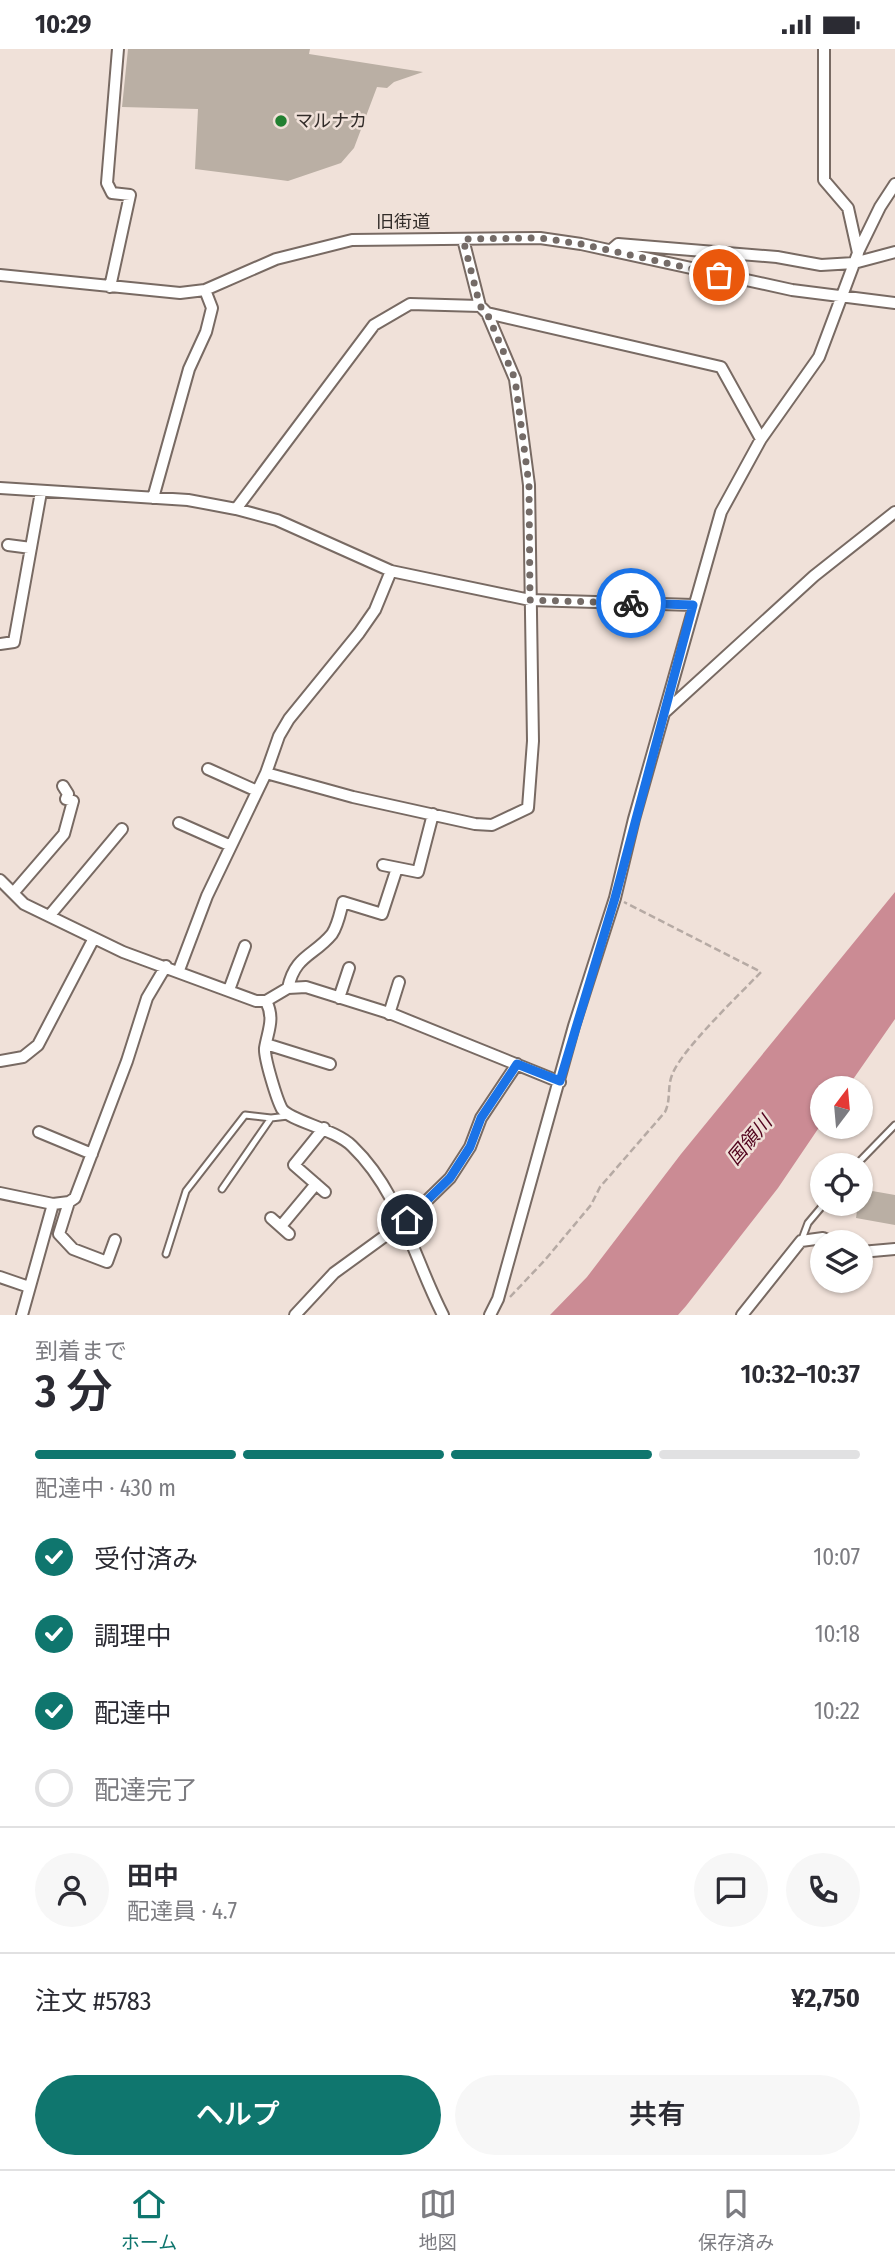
<!DOCTYPE html>
<html lang="ja">
<head>
<meta charset="utf-8">
<style>
  body { margin:0; font-family:"Fira Sans Condensed","Noto Sans JP",sans-serif; background:#f7f7f7; color:#2b2b33; height:100vh; display:flex; flex-direction:column; font-size:26px; white-space:nowrap }
  * { box-sizing:border-box; margin:0 }
  p { font-size:23px; color:#7c7c81 }
  .icon { flex:none; width:38px; height:38px; fill:none; stroke:currentColor; stroke-width:2; stroke-linecap:round; stroke-linejoin:round }
  .map { position:relative; height:1266px; overflow:hidden }
  .panel { display:flex; flex-direction:column; background:#fff; flex:1 }
  .panel>* { flex:none }
  .needle { width:46px; rotate:16deg }
  .buttons { position:absolute; left:810px; top:1027px; display:grid; gap:14px }
  .buttons a { display:grid; place-items:center; width:63px; height:63px; border-radius:50%; background:#fff; box-shadow:0 2px 5px #0004; font-size:35px }
  .pin { position:absolute; display:grid; place-items:center; width:60px; height:60px; color:#fff; margin:-30px; border:4px solid #fff; border-radius:50%; box-shadow:0 2px 7px #0007 }
  .courier { position:absolute; display:grid; place-items:center; width:70px; height:70px; margin:-35px; border:5px solid #1a73e8; border-radius:50%; background:#fff; color:#222; box-shadow:0 2px 9px #0007 }
  .headline em { font-style:normal; font-weight:600 }
  .headline div { display:flex; flex-direction:column-reverse }
  .headline { display:flex; align-items:center; justify-content:space-between; height:119px; padding:0 35px }
  h1 { font-size:46px; font-weight:600; line-height:52px }
  .bar { display:grid; grid-template-columns:repeat(4,1fr); gap:10px 7px; align-content:center; height:84px; padding:0 35px }
  .bar i { height:9px; border-radius:5px; background:#e1e1e2 }
  .bar .active { background:#0f766e }
  .bar p { grid-column:span 4 }
  .line { display:flex; align-items:center; gap:18px; padding:0 35px; border-top:2px solid #e1e1e2 }
  .line div { flex:1 }
  .round { display:grid; place-items:center; flex:none; width:74px; height:74px; border-radius:37px; background:#f7f7f7 }
  ol { padding:0 35px; list-style:none }
  li { display:flex; align-items:center; gap:21px; height:77px }
  li p { margin-inline-start:auto }
  li .icon { padding:7px; border-radius:50%; background:#0f766e; color:#fff; stroke-width:4 }
  li:last-child { color:#7c7c81 }
  li i { width:38px; height:38px; border:4px solid #e1e1e2; border-radius:50% }
  .button { display:flex; gap:14px; margin-top:auto; padding:14px 35px }
  .button a { flex:1; height:80px; border-radius:42px; background:#0f766e; color:#fff; font-size:28px; font-weight:600; line-height:80px; text-align:center }
  .button a+a { background:#f7f7f7; color:#2b2b33 }
  .status { display:flex; justify-content:space-between; align-items:center; height:49px; padding:0 35px; background:#fff; direction:ltr }
  .status svg { height:19px; fill:currentColor }
  .dock { display:flex; justify-content:space-around; align-items:center; height:98px; border-top:2px solid #e1e1e2; background:#fff; font-size:19px; color:#7c7c81 }
  .dock a { display:grid; justify-items:center; gap:4px }
  .dock .active { color:#0f766e }
  .map>svg:first-child { display:block }
  .water { fill:#cb8b94 }
  .building { fill:#baafa4 }
  .lines { fill:none; stroke-linecap:round; stroke-linejoin:round }
  .service-casing { stroke:#786a63; stroke-width:9 }
  .minor-casing { stroke:#786a63; stroke-width:14 }
  .path { stroke:#b6aaa4; stroke-width:2.5; stroke-dasharray:7 3.5; stroke-linecap:butt }
  .service { stroke:#fff; stroke-width:5 }
  .minor { stroke:#fff; stroke-width:10 }
  .done { stroke:#746b67; stroke-width:7; stroke-dasharray:0 12.6 }
  .route { stroke:#1a73e8; stroke-width:9 }
  .poi-dot { fill:#228031; stroke:#f0e1d9; stroke-width:2.5 }
  .labels { text-anchor:middle; stroke-width:5; stroke-linejoin:round; paint-order:stroke }
  .poi-label { font-size:18px; fill:#322c29; stroke:#f0e1d9; text-anchor:start }
  .street-label { font-size:18px; fill:#322c29; stroke:#f0e1d9 }
  .water-label { font-size:19px; font-style:italic; fill:#51021c; stroke:#f0e1d9 }
</style>
</head>
<body>
<div class="status"><b>10:29</b><svg viewBox="0 0 49 12"><path d="M0 12V9h3v3zM5 12V6h3v6zM10 12V3h3v9zM15 12V0h3v12zM26 1h20v11H26zM47 4h2v5h-2z"/></svg></div>
<div class="map">
<svg width="895" height="1266" viewBox="0 0 895 1266">
  <rect width="100%" height="100%" fill="#f0e1d9"/>
  <path class="water" d="M895 843V970L847 1039 822 1040V1074L778 1139 686 1257 678 1266H550L587 1228 681 1105Z"/>
  <path class="building" d="M128 0H310L309 5 423 23 394 33 387 39 377 38 354 99 341 114 288 132 195 120 198 60 122 58Z
    M861 1140 895 1146V1176L856 1169 858 1155H861Z"/>
  <g class="lines">
    <g class="service-casing">
      <path id="service" d="M856 1116 895 1076
        M222 1140 271 1069 288 1067
        M802 1190 808 1174 824 1155
        M166 1205 186 1142 245 1066 271 1069"/>
    </g>
    <g class="minor-casing">
      <path id="minor" d="M611 201 618 195 777 208 821 216 854 214 895 203
        M858 203 880 158 895 135
        M0 226 180 244 205 241 276 210 352 191 540 189 581 195 792 241 895 254
        M110 238 130 146 112 144 107 134 118 0
        M487 264 721 318 761 390
        M0 439 188 451 236 460 277 471 391 522 530 551 693 556
        M153 449 189 320 206 283 212 259 205 241
        M236 460 374 276 410 255 480 257
        M8 496 31 499
        M0 595 14 593 41 443
        M665 663 814 527 895 463
        M208 720 257 742
        M266 724 353 748 475 775 492 776 528 759 533 692 529 436 515 330 487 264 480 257 463 190
        M179 774 231 797
        M383 816 418 823 433 765
        M0 831 24 855 123 903 256 952H266L288 939 306 938 392 965 560 1033
        M14 843 64 785 73 752 66 750 68 745 63 737
        M50 866 122 780
        M179 921 207 847 266 724 279 687 289 670 359 584 375 561 391 522
        M288 939C295 906 314 907 332 885 338 876 340 864 343 853L382 865 397 819
        M229 941 245 897
        M339 949 349 919
        M266 952C275 970 268 981 265 999 264 1009 277 1051 282 1060 290 1072 335 1080 352 1097 400 1143 414 1210 443 1266
        M389 965 399 933
        M266 995 330 1015
        M0 1012 23 1008 38 996 94 889
        M324 1079 294 1116 325 1143
        M39 1083 92 1105
        M0 1144 53 1155 22 1266
        M69 1153 59 1185 73 1200 107 1213 115 1191
        M53 1155 69 1153 75 1149 127 1012 147 949 166 917
        M271 1169 289 1185
        M281 1177 316 1135
        M861 1203 895 1200
        M0 1228 29 1238
        M295 1266 334 1224 407 1171 450 1129 470 1098 481 1069 517 1015
        M490 1266 498 1250 574 977 615 849 634 770 721 463 761 390 819 308 858 204 848 159 824 131V0
        M742 1266 801 1192 823 1189 835 1194"/>
    </g>
    <path class="path" d="M510 1248 545 1211 591 1156 600 1138 665 1063C671 1051 667 1039 672 1026 681 1001 740 945 761 923L624 853"/>
    <use href="#service" class="service"/>
    <use href="#minor" class="minor"/>
  </g>
  <g class="lines">
    <path class="done" d="M631 554 530 551 529 436 515 330 487 264 480 257 463 190 540 189 581 195 719 226"/>
    <path class="route" d="M407 1171 450 1129 470 1098 481 1069 517 1015 560 1032 615 849 693 556 631 554"/>
  </g>
  <circle class="poi-dot" cx="281" cy="72" r="7"/>
  <g class="labels">
    <g class="poi-label">
      <text x="295" y="78">マルナカ</text>
    </g>
    <g class="street-label">
      <text x="403" y="179">旧街道</text>
    </g>
    <g class="water-label">
      <text transform="translate(749 1091) rotate(-50)" y="7">国領川</text>
    </g>
  </g>
</svg>
<div class="buttons">
<a><svg class="needle" viewBox="-14 -14 28 28"><path d="M0-13l5 13h-10z" fill="#e53935"/><path d="M0 13l5-13h-10z" fill="#7c7c81"/></svg></a>
<a><svg class="icon" aria-label="locate" viewBox="0 0 24 24"><circle cx="12" cy="12" r="6"/><path d="M12 2v4M12 18v4M2 12h4M18 12h4"/></svg></a>
<a><svg class="icon" aria-label="layers" viewBox="0 0 24 24"><path d="M12 4l9 5-9 5-9-5zM3 14l9 5 9-5"/></svg></a>
</div>
<div class="pin" style="left:719px;top:226px;background:#ea580c"><svg class="icon" aria-label="bag" viewBox="0 0 24 24"><path d="M5 8h14l-1 12H6zM9 8a3 3 0 0 1 6 0"/></svg></div>
<div class="pin" style="left:407px;top:1171px;background:#1f2937"><svg class="icon" aria-label="home" viewBox="0 0 24 24"><path d="M3 11l9-7 9 7M6 9v11h12V9"/></svg></div>
<div class="courier" style="left:631px;top:554px"><svg class="icon" aria-label="bike" viewBox="0 0 24 24"><circle cx="6" cy="16" r="4"/><circle cx="18" cy="16" r="4"/><path d="M6 16l4-8h5l3 8M10 8l3 8H6M13 5h3"/></svg></div>
</div>
<section class="panel">
<div class="headline"><div><h1>3 分</h1><p>到着まで</p></div><em>10:32–10:37</em></div>
<div class="bar"><i class="active"></i><i class="active"></i><i class="active"></i><i></i><p>配達中 · 430 m</p></div>
<ol>
<li><svg class="icon" aria-label="check" viewBox="0 0 24 24"><path d="M5 12l5 5 9-10"/></svg>受付済み<p>10:07</p></li>
<li><svg class="icon" aria-label="check" viewBox="0 0 24 24"><path d="M5 12l5 5 9-10"/></svg>調理中<p>10:18</p></li>
<li><svg class="icon" aria-label="check" viewBox="0 0 24 24"><path d="M5 12l5 5 9-10"/></svg>配達中<p>10:22</p></li>
<li><i></i>配達完了</li>
</ol>
<div class="line" style="height:126px"><a class="round"><svg class="icon" aria-label="person" viewBox="0 0 24 24"><circle cx="12" cy="8" r="4"/><path d="M4 21q1-7 8-7t8 7"/></svg></a><div><b>田中</b><p>配達員 · 4.7</p></div><a class="round"><svg class="icon" aria-label="chat" viewBox="0 0 24 24"><path d="M4 5h16v11H9l-5 4z"/></svg></a><a class="round"><svg class="icon" aria-label="phone" viewBox="0 0 24 24"><path d="M5 4h4l2 5-3 2q2 4 5 5l2-3 5 2v4C11 20 4 13 5 4z"/></svg></a></div>
<div class="line" style="height:91px"><div>注文 #5783</div><b>¥2,750</b></div>
<div class="button"><a>ヘルプ</a><a>共有</a></div>
</section>
<nav class="dock">
<a class="active"><svg class="icon" aria-label="home" viewBox="0 0 24 24"><path d="M3 11l9-7 9 7M6 9v11h12V9"/></svg>ホーム</a>
<a><svg class="icon" aria-label="map" viewBox="0 0 24 24"><path d="M3 6l6-2 6 2 6-2v14l-6 2-6-2-6 2zM9 4v14M15 6v14"/></svg>地図</a>
<a><svg class="icon" aria-label="saved" viewBox="0 0 24 24"><path d="M7 4h10v16l-5-4-5 4z"/></svg>保存済み</a>
</nav>
</body>
</html>
